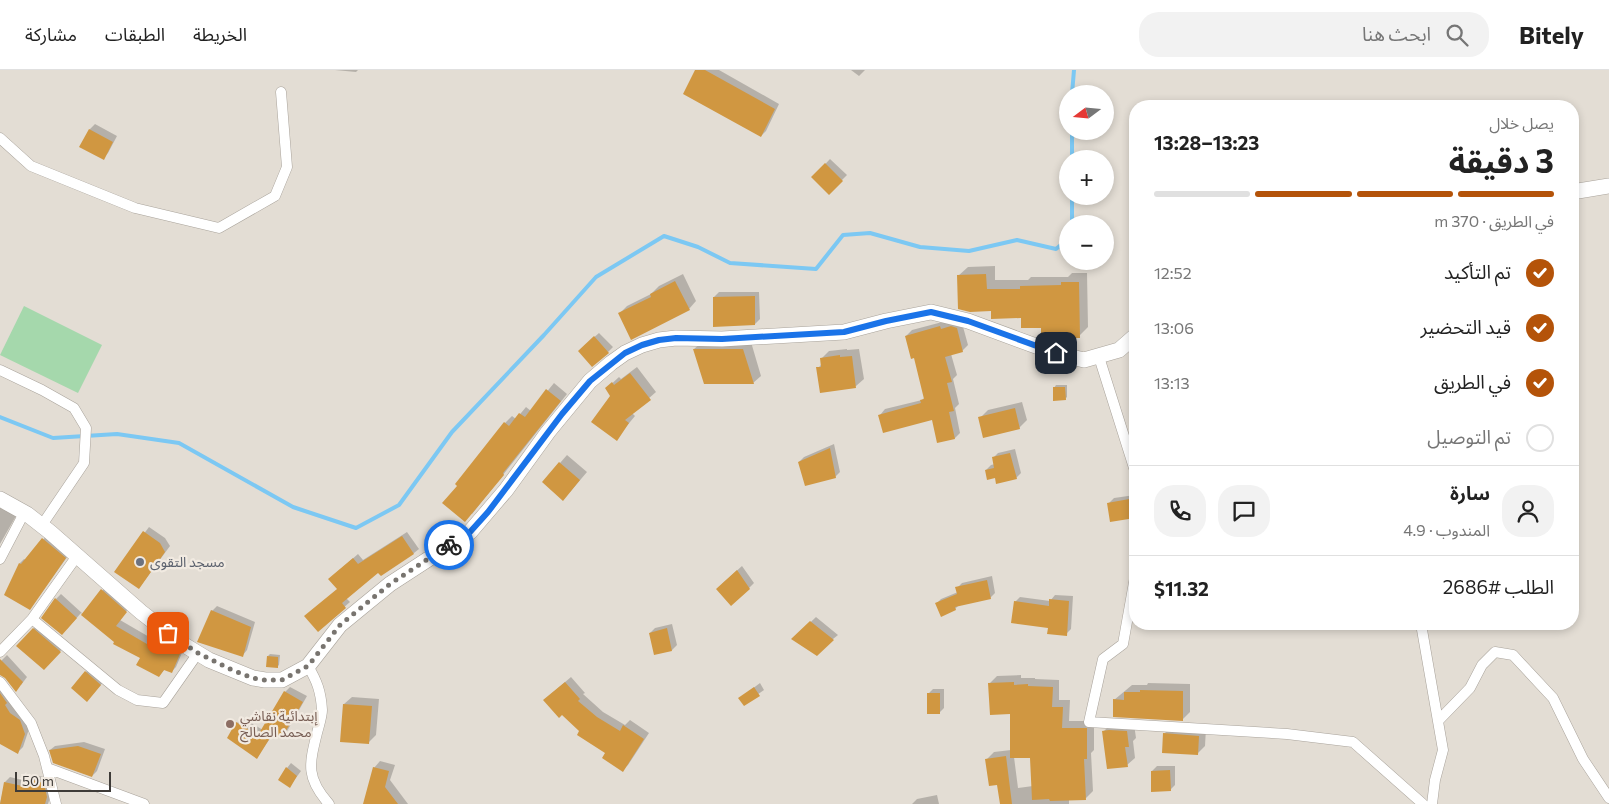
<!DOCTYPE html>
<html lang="ar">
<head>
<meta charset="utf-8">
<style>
  body { margin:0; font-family:Commissioner,"Noto Sans Arabic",sans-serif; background:#f2f2f2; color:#222; direction:rtl; height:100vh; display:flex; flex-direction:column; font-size:19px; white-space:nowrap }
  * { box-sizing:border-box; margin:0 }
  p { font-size:16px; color:#767676 }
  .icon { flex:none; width:28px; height:28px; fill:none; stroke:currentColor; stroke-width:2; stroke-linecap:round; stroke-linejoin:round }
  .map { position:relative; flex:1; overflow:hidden; direction:ltr }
  .drawer { position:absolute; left:1129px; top:30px; width:450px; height:530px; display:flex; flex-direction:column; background:#fff; border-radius:20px; box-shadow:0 2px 8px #0003; direction:rtl }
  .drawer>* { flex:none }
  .needle { width:32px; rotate:254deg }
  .tools { position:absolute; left:1059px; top:15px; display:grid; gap:10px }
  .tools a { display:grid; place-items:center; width:55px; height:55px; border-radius:50%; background:#fff; box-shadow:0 2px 8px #0003; font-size:25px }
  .scale { position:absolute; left:15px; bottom:12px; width:96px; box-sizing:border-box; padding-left:5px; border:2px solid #3e3b38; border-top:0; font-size:14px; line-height:18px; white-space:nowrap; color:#3e3b38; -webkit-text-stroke:4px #f1eae1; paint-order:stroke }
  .pin { position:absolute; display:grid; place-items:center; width:42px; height:42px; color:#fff; margin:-21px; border-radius:10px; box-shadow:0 2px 8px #0006 }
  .courier { position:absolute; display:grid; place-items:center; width:50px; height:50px; margin:-25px; border:4px solid #1a73e8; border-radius:50%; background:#fff; color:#222; box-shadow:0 1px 6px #0007 }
  .overview em { font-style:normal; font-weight:700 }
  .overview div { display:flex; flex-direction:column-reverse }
  .overview { display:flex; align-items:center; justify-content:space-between; height:85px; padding:0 25px }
  h1 { font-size:32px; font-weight:700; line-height:38px }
  .bar { display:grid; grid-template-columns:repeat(4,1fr); gap:8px 5px; align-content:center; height:60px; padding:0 25px }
  .bar i { height:6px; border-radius:4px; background:#e0e0e0 }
  .bar .on { background:#b45309 }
  .bar p { grid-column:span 4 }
  .line { display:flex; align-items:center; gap:12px; padding:0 25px; border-top:1px solid #e0e0e0 }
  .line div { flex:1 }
  .round { display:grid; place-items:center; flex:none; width:52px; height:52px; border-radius:20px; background:#f2f2f2 }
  ol { padding:0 25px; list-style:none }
  li { display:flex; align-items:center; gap:15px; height:55px }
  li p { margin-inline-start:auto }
  li .icon { padding:5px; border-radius:50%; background:#b45309; color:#fff; stroke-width:4 }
  li:last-child { color:#767676 }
  li i { width:28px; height:28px; border:2px solid #e0e0e0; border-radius:50% }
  header { display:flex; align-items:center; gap:30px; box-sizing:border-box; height:70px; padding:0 25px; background:#fff; border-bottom:1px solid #e0e0e0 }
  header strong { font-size:24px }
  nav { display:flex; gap:28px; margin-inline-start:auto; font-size:18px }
  .search { width:350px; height:45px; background:#f2f2f2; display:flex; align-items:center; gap:12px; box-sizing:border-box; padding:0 18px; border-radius:20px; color:#767676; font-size:19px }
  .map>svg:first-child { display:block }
  .green { fill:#a5d8ac }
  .shadow { fill:#0003; fill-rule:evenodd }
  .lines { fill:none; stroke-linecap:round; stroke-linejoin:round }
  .stream { stroke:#7cc8f3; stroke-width:4 }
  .building { fill:#d09741 }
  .street-casing { stroke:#a9a39b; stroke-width:11 }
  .secondary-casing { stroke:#a9a39b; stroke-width:16 }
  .street { stroke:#fff; stroke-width:10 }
  .secondary { stroke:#fff; stroke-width:15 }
  .done { stroke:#78746f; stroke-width:5; stroke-dasharray:0 9 }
  .route { stroke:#1a73e8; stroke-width:6 }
  .worship-dot { fill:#6b7280; stroke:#f1eae1; stroke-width:2 }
  .education-dot { fill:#8d6e63; stroke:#f1eae1; stroke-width:2 }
  .labels { text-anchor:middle; stroke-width:4.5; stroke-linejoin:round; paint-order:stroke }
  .worship-label { font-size:14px; fill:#5b616d; stroke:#f1eae1; text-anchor:start }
  .education-label { font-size:14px; fill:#785e54; stroke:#f1eae1; text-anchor:start }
</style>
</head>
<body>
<header>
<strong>Bitely</strong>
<div class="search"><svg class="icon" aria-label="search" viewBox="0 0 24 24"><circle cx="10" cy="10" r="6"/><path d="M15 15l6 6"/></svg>ابحث هنا</div>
<nav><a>الخريطة</a><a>الطبقات</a><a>مشاركة</a></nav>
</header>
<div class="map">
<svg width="1609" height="734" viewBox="0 0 1609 734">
  <rect width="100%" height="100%" fill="#e3ddd4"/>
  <path class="green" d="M24 236 102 275 78 323 0 285Z"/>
  <path class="shadow" d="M335 0H358L356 2Z
    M696 0H719L779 34 766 61 761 66Z
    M851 0H865L859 6Z
    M95 54 117 66 108 83 103 88 81 76 90 59Z
    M830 89 847 105 829 123 813 107Z
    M995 196V210H1028L1031 207H1068L1072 203H1087L1088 257 1079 266 1058 262 1022 247 992 240 958 206 968 197Z
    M683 204 696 231 689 239 620 243 627 236 651 224 659 216Z
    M719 222H759L760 249 755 254 714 227Z
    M946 251V254L957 251 962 253 968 275 962 281 951 284 957 305 953 309 959 334 955 338 960 363 955 368 938 372 933 348 880 345 885 339 922 330 925 327 915 287 906 266 912 260Z
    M599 263 613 277 608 282 584 276Z
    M702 272H751L761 306 753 313 694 279Z
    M847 279V280L859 279 864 309 856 316 821 321 818 298 822 294 821 289 829 281Z
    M637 297 656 322 632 343 635 346 616 369 612 326 606 319 619 307 621 309Z
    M554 313 567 324 472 444 458 416 505 353 512 346 516 349 526 337 531 341Z
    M1056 315H1067V327L1065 329 1054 318Z
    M1022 332 1027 350 1019 358 980 348 988 340Z
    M834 374 840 402 835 407 799 392 804 387Z
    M1015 379 1021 403 1016 408 996 407 986 400 991 395 995 394 993 388 998 383Z
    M567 385 587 402 570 422 560 393Z
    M1135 425V446L1109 433 1114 428Z
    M0 435 16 446 0 474Z
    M149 457 165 468 170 476 139 518 116 501Z
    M407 462 419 479 414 483 381 504 379 501 346 528 350 532 318 560 338 518 335 504 358 484 363 490Z
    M48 464 70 483 32 536 20 493 24 489 26 490Z
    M742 496 754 513 749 518 722 514Z
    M992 506 995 523 990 528 959 535 955 539 936 534 941 529 958 522 957 518 962 513Z
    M107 515 130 536 120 550 151 568 157 561 184 578 176 597 171 602 165 599 159 606 142 587 116 572 81 543 67 559 56 529 61 524 83 544Z
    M1055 525 1073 526 1071 559 1066 564 1015 532 1020 527 1050 531Z
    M217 536 255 552 247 580 243 585 212 541Z
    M816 547 838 565 833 569H793Z
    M38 554 65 576 44 598 18 576Z
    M672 554 677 575 672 580 655 584 650 563 655 558Z
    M270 584 280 585 279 595 277 597 268 586Z
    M7 585 27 607 21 615 3 604 0 605V592Z
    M90 598 105 610 92 625 86 602Z
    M1021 605V608H1035V609L1059 610V630H1070L1069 651H1094V680L1091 683 1093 721 1086 728 1069 729V734H1001L998 714 987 689 994 682 1011 680V643L990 613 997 606ZM1014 687H1031L1033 716 1018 718Z
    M571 607 585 623 583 624 603 642 625 655 630 650 649 663 628 695 622 700 607 683 581 660 551 624Z
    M0 611 29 659 23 677 18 682 0 672Z
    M760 613 764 620 744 634 740 628Z
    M1148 613 1190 614V642L1182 650 1114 630 1132 615H1147Z
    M290 617 307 626 286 663 281 668 274 663 257 687 237 653 242 648 263 660 285 622Z
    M933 619H944V638L939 643 928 624Z
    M352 627 379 629 376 665 368 673 344 634Z
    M1111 654H1134L1136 668 1133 671 1135 688 1127 695 1104 661Z
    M1172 656 1206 658 1205 676 1197 684 1164 664Z
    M84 672 105 679 97 701 92 706 50 680 55 676Z
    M380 691 395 695 390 710 408 734H364L374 698Z
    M291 693 301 701 290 716 287 698Z
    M1157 696H1175V715L1170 720 1152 701Z
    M35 705 48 708 52 721 48 734H0L5 712 10 707 30 712Z
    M937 725 939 734H912L917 729Z"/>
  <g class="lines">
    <path class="stream" d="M1072 24 1074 0
      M1072 61V89
      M1072 154V126
      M0 347 53 368 117 364 179 373 293 437 356 458 399 435 452 362 544 265 596 207 664 166 698 177 730 193 816 199 843 165 870 163 920 177 969 181 1017 170 1056 179 1068 169"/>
  </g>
  <path class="building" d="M695 0H705L775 39 761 67 683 24Z
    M89 59 113 72 104 90 79 77Z
    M825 93 843 111 829 125 811 107Z
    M986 204 987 219H1020V216L1061 215V212H1079L1080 268H1056V263H1041V258H1021V248L991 249V241L970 242 958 239 957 205Z
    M675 211 690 240 631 270 618 243 651 227 650 224Z
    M755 226V255L713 257V227Z
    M940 256 941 259 951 256 957 258 963 282 945 287 952 312 947 313 954 341 949 342 955 369 937 373 932 350 883 363 878 345 921 333 920 330 924 329 914 288 911 289 905 266Z
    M594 266 609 283 592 297 578 281Z
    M693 279H743L754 314H704Z
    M840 285V287L852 286 856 318 820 323 816 297H821L820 288Z
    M630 303 651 330 625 350 629 353 617 371 591 352 610 326 605 318 612 312 614 315Z
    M1053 317H1065L1066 330 1053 331Z
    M546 319 561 331 503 403 504 405 465 452 442 433 457 416 455 414 504 352 509 356 519 343 525 347Z
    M1015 338 1020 359 983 368 978 347Z
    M830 378 836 408 805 416 798 392Z
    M1010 383 1017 409 996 414 995 408 987 410 985 400 994 398 992 387Z
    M559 392 580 410 563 431 542 412Z
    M1135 428V448L1110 452 1107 433Z
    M143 461 160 473 165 482 139 519 114 502Z
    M402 466 414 484 381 506 378 503 342 533 346 538 318 562 304 546 337 519 328 509 353 488 358 494Z
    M42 468 66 488 30 540 4 525 19 493 21 494Z
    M737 500 750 519 731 536 716 519Z
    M987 510 991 529 955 537 956 540 941 547 935 533 957 524 955 517Z
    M101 519 127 542 116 556 147 574 151 565 180 584 172 603 164 600 159 607 136 595 140 588 113 574 114 572 81 545Z
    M55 528 77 548 62 565 41 548Z
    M1049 529 1069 531 1067 566 1047 564 1048 558 1011 553 1014 531 1049 536Z
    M211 540 251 557 243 587 197 572Z
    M810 551 834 570 817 586 791 569Z
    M33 558 61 582 44 600 16 576Z
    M667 558 672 581 654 585 649 563Z
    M267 586 278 587V598L266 597Z
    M0 589 23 612 16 622 5 608 0 605Z
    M85 601 101 615 87 632 71 618Z
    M565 612 580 629 578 631 597 647 620 661 623 655 644 669 623 702 602 688 605 683 577 665 579 661 562 645 559 648 543 630Z
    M1014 612V615L1028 614V616L1053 617 1052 637H1063L1062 658H1087V689H1084L1086 730 1050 731 1049 729 1032 730 1030 688H1010V644L990 645 988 613Z
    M754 617 760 626 744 636 738 628Z
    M1140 620 1183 621V651L1113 647V629L1124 630V622H1140Z
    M284 621 303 632 281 669 273 663 257 689 227 668 236 652 258 665Z
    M0 623 7 633 5 635 10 643 20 650 25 664 18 684 0 674Z
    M927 623H940V644H927Z
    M343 634 372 636 369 674 340 672Z
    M1109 660 1127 661 1129 677H1125L1128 697 1107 699 1102 661Z
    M1163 663 1199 666 1198 685 1162 683Z
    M78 676 101 684 92 707 53 693 49 680Z
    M1006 686 1012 734H1000L997 715 989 716 985 689Z
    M286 697 297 706 290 718 278 710Z
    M373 697 389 701 385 717 398 734H363Z
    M1170 700 1171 721 1151 722V701Z
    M29 709 44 713 47 727 45 734H0L4 712 27 717Z"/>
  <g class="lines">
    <g class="street-casing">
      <path id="street" d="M0 68 31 96 135 138 219 158 275 126 287 97 281 22
        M1099 287 1135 401
        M0 300 42 320 74 338 86 358 84 393 42 455
        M0 489 24 443
        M1135 507 1123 574 1103 589 1089 652 1287 664 1353 672 1423 734
        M32 549 118 620 137 630 163 633 198 583
        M1421 554 1443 680 1435 710 1432 734
        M0 582 32 549 77 486
        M308 596C317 611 321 622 322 640 322 647 319 655 317 663 309 695 306 708 329 734
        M0 612 31 653 44 686 56 734
        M1438 651 1470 618 1482 595 1495 582 1513 585 1553 628 1583 689 1609 728
        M47 698 144 734"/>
    </g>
    <g class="secondary-casing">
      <path id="secondary" d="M1572 122 1609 116
        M0 429 27 444 50 462 141 542 181 573 209 590 253 608 265 610H282L308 596 340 555 390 514 470 462 506 420 548 362 590 311 611 293 625 283 642 275 659 270 676 268 722 269 844 262 886 251 931 242 968 251 1055 283 1084 290 1119 280 1135 266"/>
    </g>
    <use href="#street" class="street"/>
    <use href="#secondary" class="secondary"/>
  </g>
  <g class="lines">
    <path class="done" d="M168 563 198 583 232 600 253 608 265 610H282L308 596 340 555 390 514 449 475"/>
    <path class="route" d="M449 475 470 462 488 442 562 344 590 311 625 283 642 275 659 270 676 268 722 269 844 262 886 251 931 242 968 251 1056 283"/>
  </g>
  <circle class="worship-dot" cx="140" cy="492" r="5"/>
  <circle class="education-dot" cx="230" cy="654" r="5"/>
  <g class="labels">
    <g class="worship-label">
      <text x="150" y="497">مسجد التقوى</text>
    </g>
    <g class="education-label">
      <text x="240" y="651">إبتدائية نقاشي<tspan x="240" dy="16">محمد الصالح</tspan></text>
    </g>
  </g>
</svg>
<div class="tools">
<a><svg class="needle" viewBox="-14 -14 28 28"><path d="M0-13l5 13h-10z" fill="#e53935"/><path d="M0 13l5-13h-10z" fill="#767676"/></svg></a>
<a>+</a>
<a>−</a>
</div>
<div class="scale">50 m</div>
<div class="pin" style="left:168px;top:563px;background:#ea580c"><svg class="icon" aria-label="bag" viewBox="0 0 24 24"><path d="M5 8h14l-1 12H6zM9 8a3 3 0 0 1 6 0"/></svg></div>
<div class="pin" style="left:1056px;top:283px;background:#1f2937"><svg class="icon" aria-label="home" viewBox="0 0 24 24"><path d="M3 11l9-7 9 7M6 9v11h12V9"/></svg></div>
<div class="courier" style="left:449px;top:475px"><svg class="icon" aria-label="bike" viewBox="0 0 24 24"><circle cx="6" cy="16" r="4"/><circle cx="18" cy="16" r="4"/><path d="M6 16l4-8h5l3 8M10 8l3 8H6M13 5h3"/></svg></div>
<section class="drawer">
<div class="overview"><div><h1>3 دقيقة</h1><p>يصل خلال</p></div><em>13:23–13:28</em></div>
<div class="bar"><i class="on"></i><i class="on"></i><i class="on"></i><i></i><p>في الطريق · 370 m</p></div>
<ol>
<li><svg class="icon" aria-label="check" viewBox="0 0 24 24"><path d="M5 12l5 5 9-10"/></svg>تم التأكيد<p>12:52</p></li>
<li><svg class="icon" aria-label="check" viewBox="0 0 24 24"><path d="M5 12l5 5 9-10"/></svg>قيد التحضير<p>13:06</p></li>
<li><svg class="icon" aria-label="check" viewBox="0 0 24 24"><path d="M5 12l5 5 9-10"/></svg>في الطريق<p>13:13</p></li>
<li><i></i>تم التوصيل</li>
</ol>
<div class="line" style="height:90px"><a class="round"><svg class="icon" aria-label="person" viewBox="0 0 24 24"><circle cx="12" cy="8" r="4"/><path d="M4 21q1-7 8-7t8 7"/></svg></a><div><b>سارة</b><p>المندوب · 4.9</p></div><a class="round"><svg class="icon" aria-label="chat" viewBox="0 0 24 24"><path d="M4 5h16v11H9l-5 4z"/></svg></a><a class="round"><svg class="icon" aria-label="phone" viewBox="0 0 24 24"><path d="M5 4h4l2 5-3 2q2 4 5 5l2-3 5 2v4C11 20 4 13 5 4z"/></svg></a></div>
<div class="line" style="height:65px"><div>الطلب #2686</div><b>$11.32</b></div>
</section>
</div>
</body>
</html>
